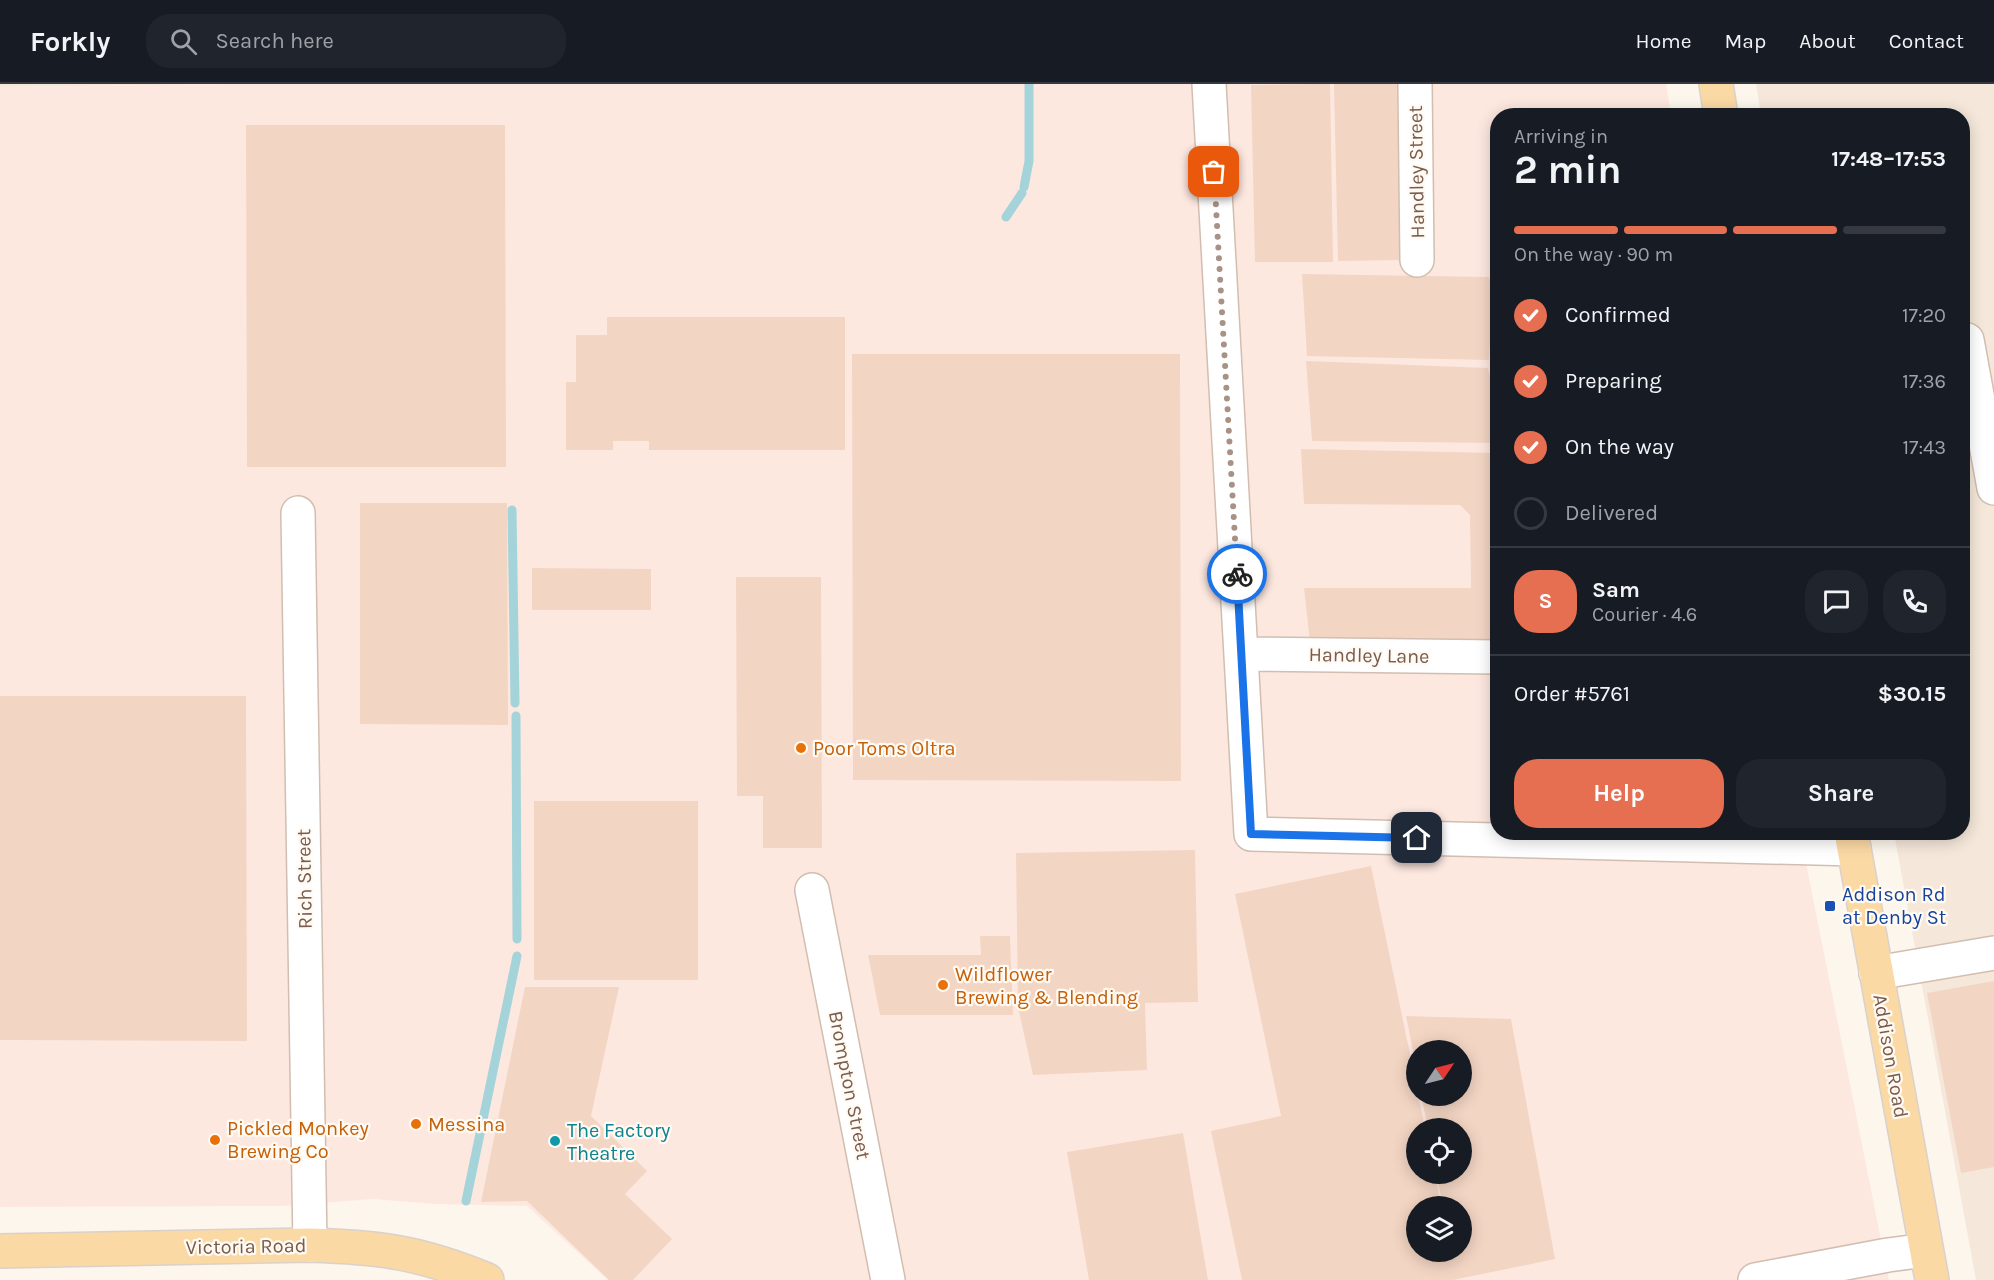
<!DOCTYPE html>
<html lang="en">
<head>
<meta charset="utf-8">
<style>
  body { margin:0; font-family:Karla,sans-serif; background:#20242c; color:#f1f3f6; height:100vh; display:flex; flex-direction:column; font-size:22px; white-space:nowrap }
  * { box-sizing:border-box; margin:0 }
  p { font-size:20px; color:#9ea1a6 }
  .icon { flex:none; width:33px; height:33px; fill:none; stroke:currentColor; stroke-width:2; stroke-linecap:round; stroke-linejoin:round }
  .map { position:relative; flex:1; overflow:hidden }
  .details { position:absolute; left:1490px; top:24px; width:480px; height:732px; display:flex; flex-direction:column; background:#171b24; border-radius:24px; box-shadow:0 3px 15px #0003 }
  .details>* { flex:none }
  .needle { width:39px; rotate:55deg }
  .buttons { position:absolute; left:1406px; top:956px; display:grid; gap:12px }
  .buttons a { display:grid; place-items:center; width:66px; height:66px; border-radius:50%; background:#171b24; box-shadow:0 3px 15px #0003; font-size:30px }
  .pin { position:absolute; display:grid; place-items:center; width:51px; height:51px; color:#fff; margin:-26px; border-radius:12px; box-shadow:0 3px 9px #0006 }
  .courier { position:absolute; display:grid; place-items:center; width:60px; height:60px; margin:-30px; border:4px solid #1a73e8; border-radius:50%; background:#fff; color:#222; box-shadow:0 2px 8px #0007 }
  .summary em { font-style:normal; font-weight:700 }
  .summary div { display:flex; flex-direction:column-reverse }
  .summary { display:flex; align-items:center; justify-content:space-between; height:102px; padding:0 24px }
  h1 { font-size:39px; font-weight:700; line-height:45px }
  .bar { display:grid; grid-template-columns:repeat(4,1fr); gap:9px 6px; align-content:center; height:72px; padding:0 24px }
  .bar i { height:8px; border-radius:4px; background:#363941 }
  .bar .active { background:#e76f51 }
  .bar p { grid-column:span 4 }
  .line { display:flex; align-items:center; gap:15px; padding:0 24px; border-top:2px solid #363941 }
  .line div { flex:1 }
  .round { display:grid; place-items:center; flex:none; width:63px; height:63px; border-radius:24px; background:#20242c }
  ol { padding:0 24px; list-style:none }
  li { display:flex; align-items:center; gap:18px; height:66px }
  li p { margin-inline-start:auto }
  li .icon { padding:6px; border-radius:50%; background:#e76f51; color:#fff; stroke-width:4 }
  li:last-child { color:#9ea1a6 }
  li i { width:33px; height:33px; border:3px solid #363941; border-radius:50% }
  .action { display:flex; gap:12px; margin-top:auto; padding:12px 24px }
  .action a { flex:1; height:69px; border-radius:24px; background:#e76f51; color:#fff; font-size:24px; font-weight:700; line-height:69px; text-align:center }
  .action a+a { background:#20242c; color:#f1f3f6 }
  header { display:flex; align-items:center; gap:36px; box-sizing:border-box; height:84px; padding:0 30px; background:#171b24; border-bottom:2px solid #363941 }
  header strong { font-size:28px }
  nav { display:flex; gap:33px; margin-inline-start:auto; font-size:21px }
  .search { width:420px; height:54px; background:#20242c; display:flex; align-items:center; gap:15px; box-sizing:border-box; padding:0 21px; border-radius:24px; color:#9ea1a6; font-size:22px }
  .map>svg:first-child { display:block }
  .residential { fill:#f5e8da }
  .commercial { fill:#fde8e0; fill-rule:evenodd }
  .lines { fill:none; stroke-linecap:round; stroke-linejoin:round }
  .stream { stroke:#a5d3da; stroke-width:9 }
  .building { fill:#f3d5c3 }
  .minor-casing { stroke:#d1beb0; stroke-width:36 }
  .major-casing { stroke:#dad1cd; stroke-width:36 }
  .minor { stroke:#fff; stroke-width:33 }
  .major { stroke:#fbd9a5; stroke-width:33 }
  .done { stroke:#a89285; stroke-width:6; stroke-dasharray:0 10.8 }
  .route { stroke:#1a73e8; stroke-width:8 }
  .food-dot { fill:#e8710a; stroke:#fffaf3; stroke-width:2 }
  .transit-dot { fill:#1a4fb4; stroke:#fffaf3; stroke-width:2 }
  .culture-dot { fill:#0f9aa8; stroke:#fffaf3; stroke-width:2 }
  .labels { text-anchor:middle; stroke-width:4.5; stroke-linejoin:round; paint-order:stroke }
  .street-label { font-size:20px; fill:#7a5c4d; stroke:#fffaf3 }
  .food-label { font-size:20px; fill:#c56008; stroke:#fffaf3; text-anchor:start }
  .transit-label { font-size:20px; fill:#164399; stroke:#fffaf3; text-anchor:start }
  .culture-label { font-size:20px; fill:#0d838f; stroke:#fffaf3; text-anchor:start }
</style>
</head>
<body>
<header>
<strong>Forkly</strong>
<div class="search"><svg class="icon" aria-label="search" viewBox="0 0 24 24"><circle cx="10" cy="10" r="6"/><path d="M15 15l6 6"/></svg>Search here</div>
<nav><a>Home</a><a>Map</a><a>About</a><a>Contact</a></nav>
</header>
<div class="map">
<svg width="1994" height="1196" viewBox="0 0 1994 1196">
  <rect width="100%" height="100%" fill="#fdf6ec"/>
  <path class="residential" d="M0 0H228L0 3Z
    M1756 0H1994V1196H1976L1894 749 1962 748V32L1761 31Z"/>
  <path class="commercial" d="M228 0H1666L1671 31 1497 32V748L1800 749 1889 1196H608L527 1122 436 1120 373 1115 283 1122 0 1123V3ZM1416 966H1461V1011H1416ZM1416 1044H1461V1089H1416ZM1416 1122H1461V1167H1416Z"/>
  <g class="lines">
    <path class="stream" d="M1024 103 1029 77V0
      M1006 133 1022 109
      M512 426 515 619
      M516 632 517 855
      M466 1117 517 872"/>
  </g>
  <path class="building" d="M1313 0H1330L1333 178H1255L1251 1Z
    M1334 0H1397L1401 176 1338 177Z
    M246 41H505L506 383H247Z
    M1302 190 1489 193 1497 231V259H1490L1489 276 1307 272Z
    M607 233H845V366H649V357H613V366H566V298H576V251H607Z
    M852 270H1180L1181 697 853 696Z
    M1306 277 1488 284 1497 323V359L1312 357Z
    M1301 365 1497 369V558H1310L1304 504H1471L1470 431 1460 421 1304 420Z
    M360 419H507L508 641 360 640Z
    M532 484 651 485V526H532Z
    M736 493H821L822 764H763V712H737Z
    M0 612H246L247 957 0 956Z
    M534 717H698V896H534Z
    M1195 766 1198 918 1145 919 1147 986 1033 991 1018 923 1016 769Z
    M1371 782 1416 999V1011H1418L1425 1044H1416V1089H1435L1441 1122H1416V1167H1461V1122H1443L1436 1089H1461V1044H1428L1421 1011H1461V966H1416L1415 977 1406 932 1511 935 1555 1175 1453 1196H1242L1211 1047 1281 1032 1235 810Z
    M980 852H1010L1013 931H880L868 871H981Z
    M1994 897V1083L1961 1089 1927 909Z
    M525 903H619L591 1032 647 1087 625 1110 672 1155 633 1196H609L527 1117 481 1118Z
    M1183 1049 1208 1196H1089L1067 1068Z"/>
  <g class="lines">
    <g class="minor-casing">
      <path id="minor" d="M1209 0 1251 750 1854 765
        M1415 0 1417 176
        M1967 256 1994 404
        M298 429 310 1161
        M1241 570 1497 573
        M812 806 888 1196
        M1876 889 1994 869
        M1755 1196 1888 1171 1926 1166"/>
    </g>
    <g class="major-casing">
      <path id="major" d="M1716 0 1721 32
        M1851 748 1932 1196
        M0 1167 310 1161C338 1162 366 1163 394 1168 425 1173 458 1184 487 1196"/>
    </g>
    <use href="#minor" class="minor"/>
    <use href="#major" class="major"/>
  </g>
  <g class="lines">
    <path class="done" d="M1214 88 1237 490"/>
    <path class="route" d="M1237 490 1251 750 1417 754"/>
  </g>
  <g class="food-dot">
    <circle cx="801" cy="664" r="6"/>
    <circle cx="943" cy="901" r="6"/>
    <circle cx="416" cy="1040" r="6"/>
    <circle cx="215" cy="1056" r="6"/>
  </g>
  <rect class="transit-dot" x="1824" y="816" width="12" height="12" rx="3"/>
  <circle class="culture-dot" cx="555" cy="1057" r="6"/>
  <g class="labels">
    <g class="street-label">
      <text transform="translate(1416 88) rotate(-91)" y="7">Handley Street</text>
      <text transform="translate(1369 571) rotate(1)" y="7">Handley Lane</text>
      <text transform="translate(304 795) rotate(-91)" y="7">Rich Street</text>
      <text transform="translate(1891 972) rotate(80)" y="7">Addison Road</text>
      <text transform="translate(850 1001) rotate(79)" y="7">Brompton Street</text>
      <text transform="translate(246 1162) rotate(-1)" y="7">Victoria Road</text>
    </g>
    <g class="food-label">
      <text x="813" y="671">Poor Toms Oltra</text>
      <text x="955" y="897">Wildflower<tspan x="955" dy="23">Brewing &amp; Blending</tspan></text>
      <text x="428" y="1047">Messina</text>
      <text x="227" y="1051">Pickled Monkey<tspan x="227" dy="23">Brewing Co</tspan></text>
    </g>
    <g class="transit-label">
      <text x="1842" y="817">Addison Rd<tspan x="1842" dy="23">at Denby St</tspan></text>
    </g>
    <g class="culture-label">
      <text x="567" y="1053">The Factory<tspan x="567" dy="23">Theatre</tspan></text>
    </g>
  </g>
</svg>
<div class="buttons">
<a><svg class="needle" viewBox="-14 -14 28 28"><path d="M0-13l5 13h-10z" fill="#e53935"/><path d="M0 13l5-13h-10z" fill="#9ea1a6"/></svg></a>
<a><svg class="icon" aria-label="locate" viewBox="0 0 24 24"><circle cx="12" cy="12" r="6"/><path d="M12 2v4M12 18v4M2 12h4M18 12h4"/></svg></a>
<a><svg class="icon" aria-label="layers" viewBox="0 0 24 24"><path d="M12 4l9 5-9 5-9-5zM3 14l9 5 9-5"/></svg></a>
</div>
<div class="pin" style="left:1214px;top:88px;background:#ea580c"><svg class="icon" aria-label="bag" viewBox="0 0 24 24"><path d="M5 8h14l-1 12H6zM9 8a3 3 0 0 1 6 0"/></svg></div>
<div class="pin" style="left:1417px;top:754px;background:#1f2937"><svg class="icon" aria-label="home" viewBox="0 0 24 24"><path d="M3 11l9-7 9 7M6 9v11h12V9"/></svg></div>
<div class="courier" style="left:1237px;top:490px"><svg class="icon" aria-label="bike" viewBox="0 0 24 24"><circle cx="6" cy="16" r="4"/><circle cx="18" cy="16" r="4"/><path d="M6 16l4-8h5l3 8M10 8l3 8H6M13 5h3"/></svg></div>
<section class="details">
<div class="summary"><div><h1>2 min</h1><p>Arriving in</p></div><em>17:48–17:53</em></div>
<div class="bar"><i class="active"></i><i class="active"></i><i class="active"></i><i></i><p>On the way · 90 m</p></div>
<ol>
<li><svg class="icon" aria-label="check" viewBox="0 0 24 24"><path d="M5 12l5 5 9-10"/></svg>Confirmed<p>17:20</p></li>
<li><svg class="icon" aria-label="check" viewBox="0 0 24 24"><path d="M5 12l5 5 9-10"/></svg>Preparing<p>17:36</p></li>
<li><svg class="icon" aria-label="check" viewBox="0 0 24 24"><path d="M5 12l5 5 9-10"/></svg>On the way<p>17:43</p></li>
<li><i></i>Delivered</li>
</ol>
<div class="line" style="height:108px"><b class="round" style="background:#e76f51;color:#fff">S</b><div><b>Sam</b><p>Courier · 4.6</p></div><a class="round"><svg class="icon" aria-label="chat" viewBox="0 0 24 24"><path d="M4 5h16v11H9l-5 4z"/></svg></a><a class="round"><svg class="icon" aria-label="phone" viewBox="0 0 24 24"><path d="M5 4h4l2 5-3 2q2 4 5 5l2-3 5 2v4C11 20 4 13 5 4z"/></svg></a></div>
<div class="line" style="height:78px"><div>Order #5761</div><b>$30.15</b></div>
<div class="action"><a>Help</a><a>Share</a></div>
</section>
</div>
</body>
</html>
